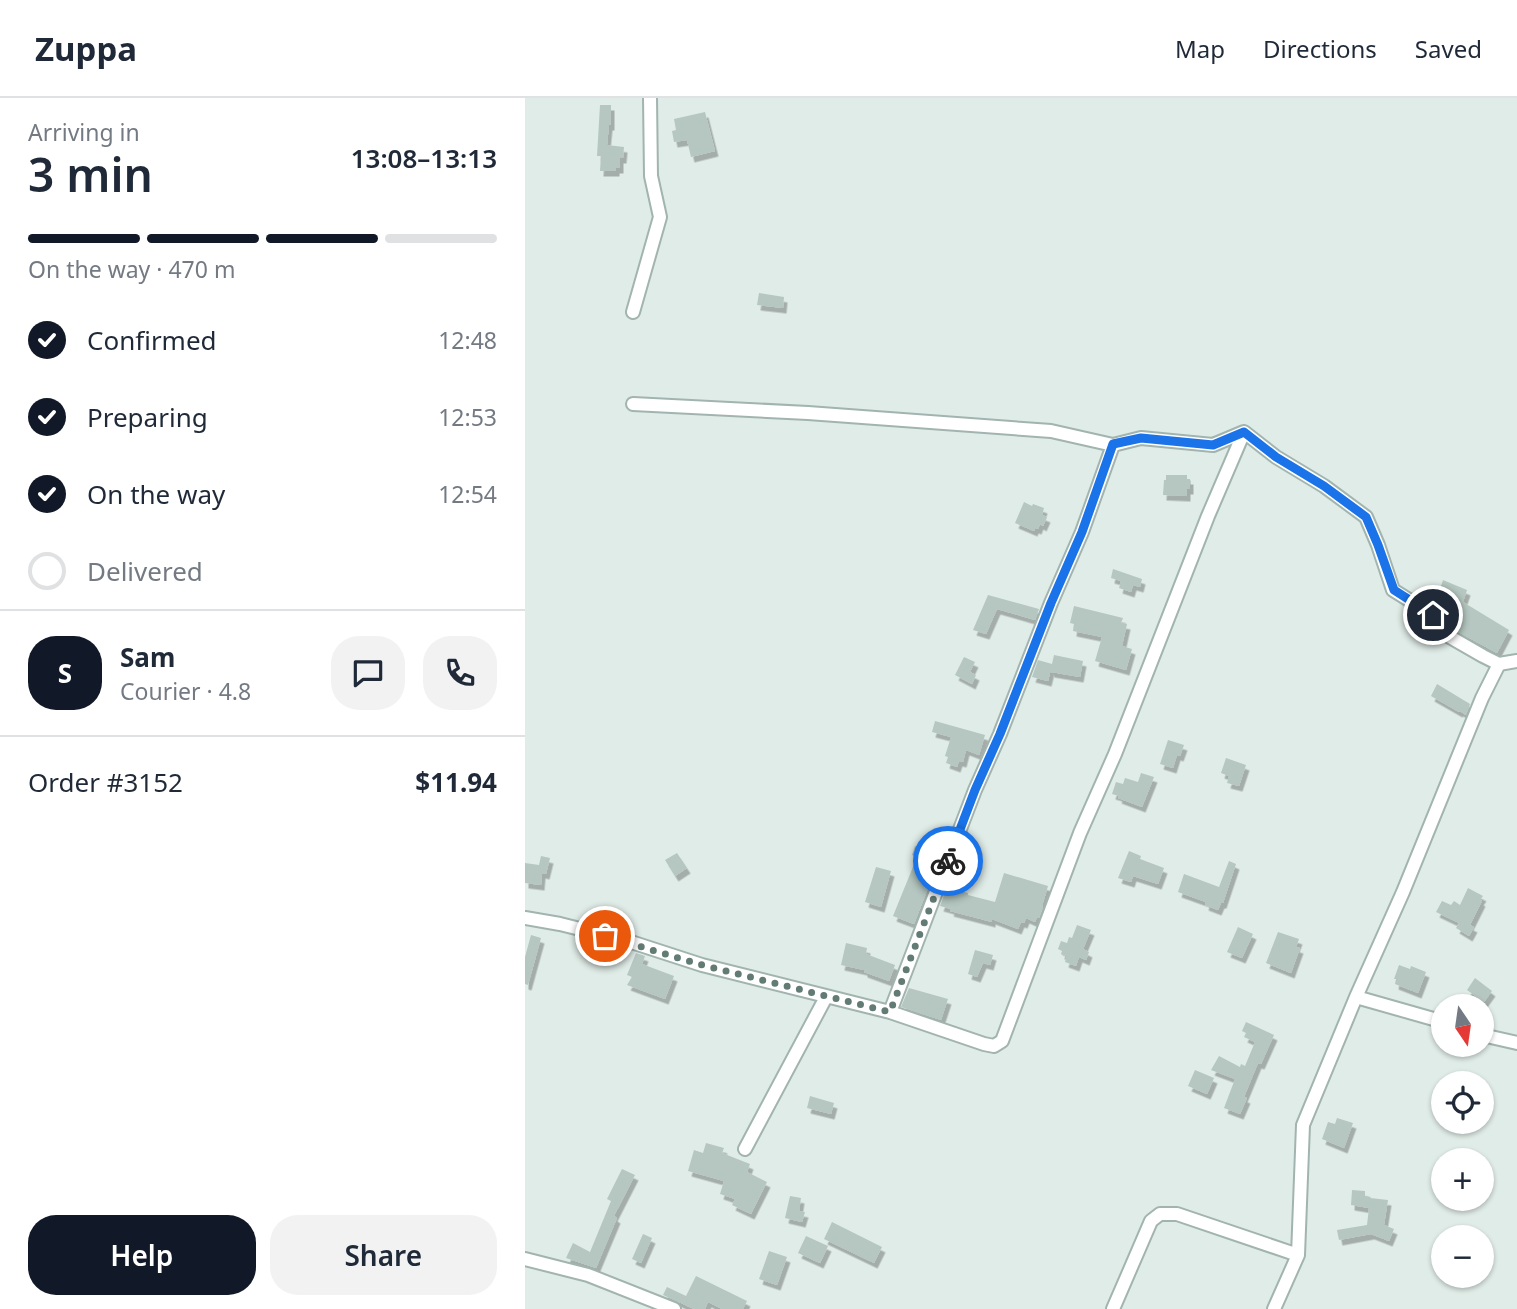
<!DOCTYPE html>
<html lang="en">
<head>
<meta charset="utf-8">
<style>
  body { margin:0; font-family:"Noto Sans",sans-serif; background:#f2f2f3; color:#1f2937; height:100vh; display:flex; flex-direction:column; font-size:26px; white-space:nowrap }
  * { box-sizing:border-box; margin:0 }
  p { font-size:23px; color:#747a83 }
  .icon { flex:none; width:38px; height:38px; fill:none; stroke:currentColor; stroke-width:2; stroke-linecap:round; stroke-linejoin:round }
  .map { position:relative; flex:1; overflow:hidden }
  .details { display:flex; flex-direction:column; background:#fff; width:525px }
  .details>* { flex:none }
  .needle { width:46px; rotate:167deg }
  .fabs { position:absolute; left:906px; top:896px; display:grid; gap:14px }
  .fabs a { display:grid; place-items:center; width:63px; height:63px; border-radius:50%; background:#fff; box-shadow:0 2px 5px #0004; font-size:35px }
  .pin { position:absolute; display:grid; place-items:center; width:60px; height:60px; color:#fff; margin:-30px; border:4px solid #fff; border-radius:50%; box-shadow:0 2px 7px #0007 }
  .courier { position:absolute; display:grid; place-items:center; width:70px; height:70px; margin:-35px; border:5px solid #1a73e8; border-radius:50%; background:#fff; color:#222; box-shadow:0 2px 9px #0007 }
  .headline em { font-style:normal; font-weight:600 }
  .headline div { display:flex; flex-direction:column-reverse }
  .headline { display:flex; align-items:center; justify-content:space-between; height:119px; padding:0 28px }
  h1 { font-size:46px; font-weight:600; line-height:52px }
  .bar { display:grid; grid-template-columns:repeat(4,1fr); gap:10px 7px; align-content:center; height:84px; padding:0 28px }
  .bar i { height:9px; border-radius:5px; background:#e0e1e3 }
  .bar .active { background:#111827 }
  .bar p { grid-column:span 4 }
  .line { display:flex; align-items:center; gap:18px; padding:0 28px; border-top:2px solid #e0e1e3 }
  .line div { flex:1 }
  .round { display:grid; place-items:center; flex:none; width:74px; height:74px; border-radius:28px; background:#f2f2f3 }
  ol { padding:0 28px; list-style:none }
  li { display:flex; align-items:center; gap:21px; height:77px }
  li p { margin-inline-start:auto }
  li .icon { padding:7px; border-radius:50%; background:#111827; color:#fff; stroke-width:4 }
  li:last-child { color:#747a83 }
  li i { width:38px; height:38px; border:4px solid #e0e1e3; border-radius:50% }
  .button { display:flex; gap:14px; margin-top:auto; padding:14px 28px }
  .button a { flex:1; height:80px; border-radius:28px; background:#111827; color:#fff; font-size:28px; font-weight:600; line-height:80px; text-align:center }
  .button a+a { background:#f2f2f3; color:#1f2937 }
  header { display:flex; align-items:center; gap:42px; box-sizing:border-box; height:98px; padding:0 35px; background:#fff; border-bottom:2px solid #e0e1e3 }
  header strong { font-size:33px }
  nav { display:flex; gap:38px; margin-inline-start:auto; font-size:24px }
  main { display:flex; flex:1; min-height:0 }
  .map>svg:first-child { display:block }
  .building { fill:#b5c7c0; filter:url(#shadow) }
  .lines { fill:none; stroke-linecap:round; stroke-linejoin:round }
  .street-casing { stroke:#a2b4af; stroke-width:16 }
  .street { stroke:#fff; stroke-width:12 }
  .done { stroke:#637b75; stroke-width:7; stroke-dasharray:0 12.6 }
  .route { stroke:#1a73e8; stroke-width:9 }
</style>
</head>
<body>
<header>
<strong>Zuppa</strong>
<nav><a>Map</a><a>Directions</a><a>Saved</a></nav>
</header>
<main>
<section class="details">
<div class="headline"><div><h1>3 min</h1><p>Arriving in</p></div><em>13:08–13:13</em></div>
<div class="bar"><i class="active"></i><i class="active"></i><i class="active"></i><i></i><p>On the way · 470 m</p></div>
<ol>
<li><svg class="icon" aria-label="check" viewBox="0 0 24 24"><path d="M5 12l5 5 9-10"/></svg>Confirmed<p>12:48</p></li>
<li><svg class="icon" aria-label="check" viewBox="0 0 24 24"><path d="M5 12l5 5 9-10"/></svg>Preparing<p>12:53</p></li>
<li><svg class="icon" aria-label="check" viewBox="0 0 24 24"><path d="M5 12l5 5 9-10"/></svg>On the way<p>12:54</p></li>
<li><i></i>Delivered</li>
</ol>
<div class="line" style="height:126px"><b class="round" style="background:#111827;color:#fff">S</b><div><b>Sam</b><p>Courier · 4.8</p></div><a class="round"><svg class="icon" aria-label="chat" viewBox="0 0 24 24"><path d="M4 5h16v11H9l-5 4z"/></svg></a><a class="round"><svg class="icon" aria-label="phone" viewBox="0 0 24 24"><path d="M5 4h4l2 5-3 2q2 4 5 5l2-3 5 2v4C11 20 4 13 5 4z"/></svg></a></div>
<div class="line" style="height:91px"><div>Order #3152</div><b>$11.94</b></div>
<div class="button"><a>Help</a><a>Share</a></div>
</section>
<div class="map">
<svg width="992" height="1211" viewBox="0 0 992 1211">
  <defs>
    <filter id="shadow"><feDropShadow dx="3.5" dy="5.5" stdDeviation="0" flood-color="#0004"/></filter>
  </defs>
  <rect width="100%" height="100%" fill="#e0ece7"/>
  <path class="building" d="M75 7H86V27H84L82 47 99 49 98 60H95V70H91V73H75L76 58H72Z
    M180 14 190 53 166 59 162 42 149 44 147 33 151 32 149 21Z
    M234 195 259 199 258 210 232 207Z
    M641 377H662V381H665V391H662V398L638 397 639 382H641Z
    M499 404 507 408 508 406 519 410 517 417 522 419 518 428 515 426 513 431 510 430 509 433 490 425Z
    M588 471 617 481 615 489 608 487 606 494 594 490 596 483 586 480Z
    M918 482 942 492 938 504 984 532 972 555 924 529 934 513 906 500 910 489 915 491Z
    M463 497 514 511 510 522 472 511 461 536 448 532Z
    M549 508 598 520 596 525 602 526 597 548 607 551 601 572 570 563 577 539 548 533 549 526 545 525Z
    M529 557 558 563 555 579 526 574V571L523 583 507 579 513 562 527 566Z
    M439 559 450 564 445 574 451 577 447 586 430 577Z
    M912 586 945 606 941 617 935 613 934 614 906 598Z
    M410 623 460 637 454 657 441 652 438 664 434 663 432 669 421 665 423 659 420 658 426 639 407 634Z
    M643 642 659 647 655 658 652 657 648 670 635 666Z
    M701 660 721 667 714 688 702 685 704 678 696 675Z
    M616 675 629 679 617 709 593 700 594 698 587 696 591 684 598 686 600 680 613 684Z
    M390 748 417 754 389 826 368 818 392 759 387 757Z
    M604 753 616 758 615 761 639 770 633 786 608 778 606 784 593 780Z
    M152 755 162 770 150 778 140 762Z
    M16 758 25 760 21 776 17 775 16 787 0 785V765L14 767Z
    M704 763 711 766 698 805H696L693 812 680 807 681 804 653 794 659 776 694 789Z
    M351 769 366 773 356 809 340 804Z
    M479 775 523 788 517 808 518 809 514 820 512 819 510 824 501 820 499 825 496 824 493 831 467 821V824L425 813 426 811 415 808 422 789 443 795V797L470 804Z
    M943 790 958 798 955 802 957 803 945 827 949 829 944 838 931 830 934 825 911 814 917 803 926 807 929 803 935 807Z
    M552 827 566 832 558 851 564 854 561 862 554 859 551 868 540 864 542 858 536 856 537 853 533 851 536 843 542 845 544 839 547 840Z
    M713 829 728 836 717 860 702 854Z
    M753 834 774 841 771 849 775 850 766 875 741 865Z
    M6 837 16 840 3 887 0 886V859Z
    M321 845 342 850 341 856 370 867 364 883 339 874V872L316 867Z
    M450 852 468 857 465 867 458 865 452 879 443 876Z
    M111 855 120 858 117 866 149 878 140 901 102 887 107 879 102 877Z
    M874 867 885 871 886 868 901 874 893 895 870 886 871 881H869Z
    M950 880 967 893 959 904 942 892Z
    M384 890 423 901 416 922 376 909Z
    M721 924 749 937 736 966 733 965 719 999 722 1000 715 1016 699 1010 710 981 686 972 694 958 715 969 716 966 720 968 730 944 719 939 721 935 717 933Z
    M670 972 689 980 682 996 663 988Z
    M285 998 309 1005 306 1016 282 1010Z
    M812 1020 828 1025 819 1050 797 1041 803 1024 810 1026Z
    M181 1045 199 1050 197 1055 225 1066 222 1074 242 1084 226 1116 207 1107 210 1101 195 1096 199 1083 163 1073 169 1052 178 1055Z
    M97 1071 110 1077 89 1118 92 1120 71 1170 41 1160 48 1145 65 1154 86 1103 82 1101Z
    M827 1092 840 1093V1098L846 1099 845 1100 863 1102 859 1127 869 1131 864 1143 846 1136 814 1142 812 1132 842 1127 844 1110 826 1107Z
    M265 1098 276 1100 274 1113 280 1114 277 1124 260 1120Z
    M307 1124 357 1149 349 1165 299 1141Z
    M118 1136 127 1140 116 1165 107 1161Z
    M281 1138 303 1148 295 1165 273 1155Z
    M244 1153 262 1159 252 1187 234 1181Z
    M171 1178 222 1203 218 1211H197L183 1204 180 1211H169L138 1197 142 1189 161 1198Z"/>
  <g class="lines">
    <g class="street-casing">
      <path id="street" d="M108 214 135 119 126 78 125 0
        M108 306 283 315 526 333 588 347 616 340 688 347 719 334 751 359 799 388 841 419 853 447 868 492 908 517 918 535 958 558 974 566
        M0 820 35 826 103 843 177 867 365 914 459 946 469 948 477 943 555 735 590 656 683 418 719 334
        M831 899 919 924
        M365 914 450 692 475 636 526 505 557 434 588 347
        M957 937 992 945
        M220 1051 301 899
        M0 1161 63 1177 149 1211
        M588 1211 626 1123 635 1116H652L773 1157
        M749 1211 773 1157 778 1027 831 899 878 794 957 600 974 566 992 563"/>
    </g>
    <use href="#street" class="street"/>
  </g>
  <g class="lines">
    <path class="done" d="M80 838 177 867 365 914 423 763"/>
    <path class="route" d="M423 763 450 692 475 636 526 505 557 434 588 346 616 340 688 347 719 334 751 359 799 388 841 419 853 447 869 492 908 517"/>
  </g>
</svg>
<div class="fabs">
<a><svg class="needle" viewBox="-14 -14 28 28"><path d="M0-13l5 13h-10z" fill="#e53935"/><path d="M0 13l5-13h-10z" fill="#747a83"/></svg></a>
<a><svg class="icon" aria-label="locate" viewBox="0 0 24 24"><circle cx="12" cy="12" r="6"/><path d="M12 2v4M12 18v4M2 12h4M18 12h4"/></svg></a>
<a>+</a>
<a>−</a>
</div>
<div class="pin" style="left:80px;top:838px;background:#ea580c"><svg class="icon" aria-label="bag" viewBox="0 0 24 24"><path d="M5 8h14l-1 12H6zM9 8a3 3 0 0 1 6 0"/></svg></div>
<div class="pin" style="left:908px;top:517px;background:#1f2937"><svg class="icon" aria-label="home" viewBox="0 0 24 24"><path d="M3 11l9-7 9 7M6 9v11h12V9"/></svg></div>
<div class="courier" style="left:423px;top:763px"><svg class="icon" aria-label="bike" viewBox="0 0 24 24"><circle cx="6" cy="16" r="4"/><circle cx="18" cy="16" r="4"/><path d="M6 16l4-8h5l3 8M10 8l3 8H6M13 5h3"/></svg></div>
</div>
</main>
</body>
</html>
